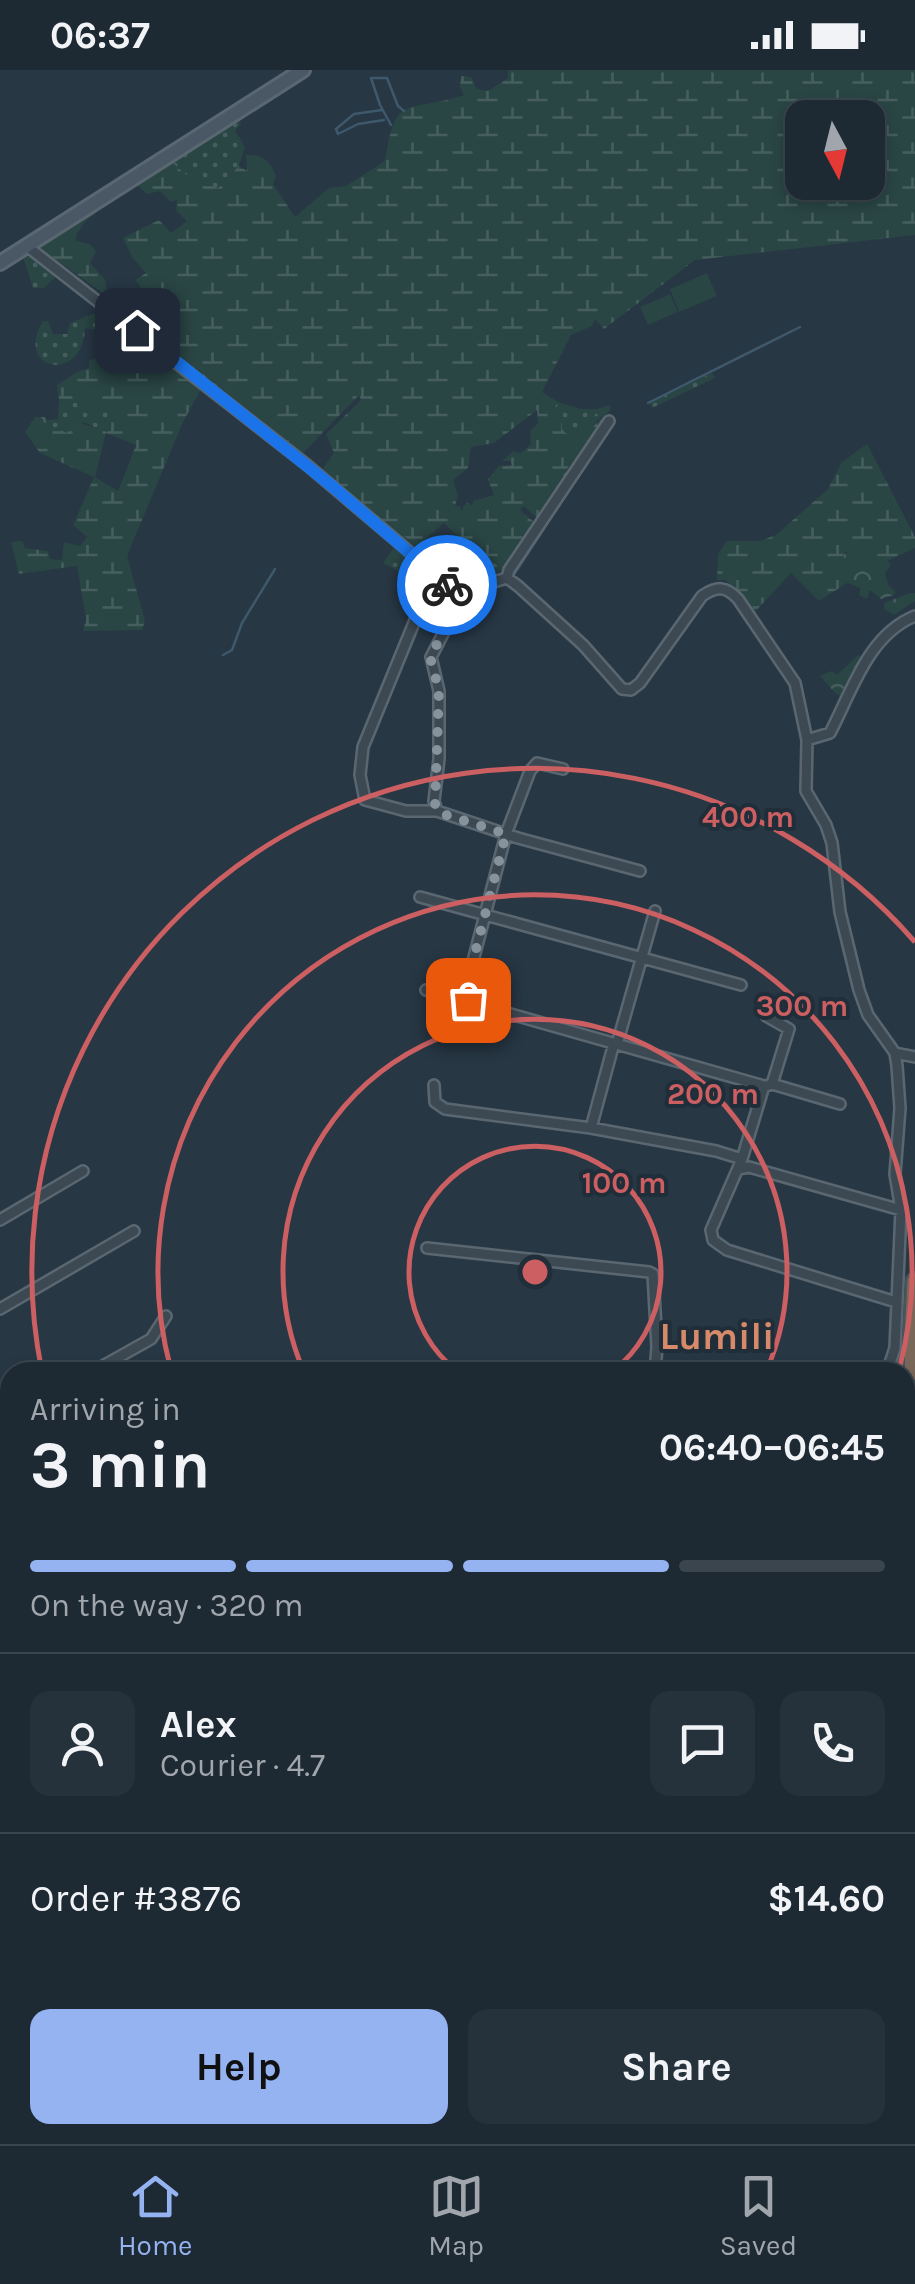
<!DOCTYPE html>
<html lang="en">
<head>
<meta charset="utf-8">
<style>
  body { margin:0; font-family:Karla,sans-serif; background:#25313b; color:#f1f3f6; height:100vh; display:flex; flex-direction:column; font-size:38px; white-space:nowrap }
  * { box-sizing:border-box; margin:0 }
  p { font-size:32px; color:#a0a6ac }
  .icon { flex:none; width:55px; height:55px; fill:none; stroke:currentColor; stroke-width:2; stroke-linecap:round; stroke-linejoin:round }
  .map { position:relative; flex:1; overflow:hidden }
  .details { position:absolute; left:0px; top:1292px; width:915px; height:782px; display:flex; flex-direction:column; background:#1d2933; border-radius:30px 30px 0 0; box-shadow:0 5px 15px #0003,0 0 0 2px #3b454e }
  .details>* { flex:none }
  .needle { width:65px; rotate:173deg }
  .tools { position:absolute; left:785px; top:30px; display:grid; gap:20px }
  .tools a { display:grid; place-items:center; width:100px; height:100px; border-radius:20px; background:#1d2933; box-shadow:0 5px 15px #0003,0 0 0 2px #3b454e; font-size:50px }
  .pin { position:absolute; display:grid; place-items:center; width:85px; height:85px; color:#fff; margin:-42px; border-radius:20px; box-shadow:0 5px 15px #0006 }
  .courier { position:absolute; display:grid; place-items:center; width:100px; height:100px; margin:-50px; border:8px solid #1a73e8; border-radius:50%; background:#fff; color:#222; box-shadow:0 2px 12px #0007 }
  .head em { font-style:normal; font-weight:700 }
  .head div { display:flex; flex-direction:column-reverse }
  .head { display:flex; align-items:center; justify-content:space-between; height:170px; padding:0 30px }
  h1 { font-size:65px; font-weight:700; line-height:75px }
  .bar { display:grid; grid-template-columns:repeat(4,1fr); gap:15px 10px; align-content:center; height:120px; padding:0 30px }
  .bar i { height:12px; border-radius:8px; background:#3b454e }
  .bar .on { background:#95b2f1 }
  .bar p { grid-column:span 4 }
  .line { display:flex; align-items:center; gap:25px; padding:0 30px; border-top:2px solid #3b454e }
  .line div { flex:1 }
  .round { display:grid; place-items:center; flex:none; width:105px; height:105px; border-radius:20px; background:#25313b }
  .button { display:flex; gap:20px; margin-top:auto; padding:20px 30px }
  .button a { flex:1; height:115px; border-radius:20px; background:#95b2f1; color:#111; font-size:40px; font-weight:700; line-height:115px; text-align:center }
  .button a+a { background:#25313b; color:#f1f3f6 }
  .status { display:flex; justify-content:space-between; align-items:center; height:70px; padding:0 50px; background:#1d2933; direction:ltr }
  .status svg { height:28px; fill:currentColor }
  .dock { display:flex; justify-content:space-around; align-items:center; height:140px; border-top:2px solid #3b454e; background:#1d2933; font-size:28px; color:#a0a6ac }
  .dock a { display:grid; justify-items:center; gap:5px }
  .dock .on { color:#95b2f1 }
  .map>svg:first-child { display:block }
  .grass { fill:url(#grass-dots) }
  .forest { fill:url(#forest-crowns) }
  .wetland { fill:url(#wetland-marsh); fill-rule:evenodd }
  .park { fill:#294544 }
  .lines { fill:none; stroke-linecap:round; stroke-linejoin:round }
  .stream { stroke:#3e586c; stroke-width:2.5 }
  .street-casing { stroke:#5a6771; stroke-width:14 }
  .secondary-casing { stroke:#5a6771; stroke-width:18 }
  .highway-casing { stroke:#46545e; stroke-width:20 }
  .street { stroke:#3c4953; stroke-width:9 }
  .secondary { stroke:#4a5866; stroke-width:12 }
  .highway { stroke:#796859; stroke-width:15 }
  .done { stroke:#86939d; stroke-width:10; stroke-dasharray:0 18 }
  .route { stroke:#1a73e8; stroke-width:12 }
  .ring { fill:none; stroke:#cc5f62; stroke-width:5 }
  .labels { text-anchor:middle; stroke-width:8; stroke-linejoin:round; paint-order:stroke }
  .quarter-label { font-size:38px; font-weight:bold; fill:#d78a6a; stroke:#202e39 }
  .centre { fill:#cc5f62; stroke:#202e39; stroke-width:5 }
  .ring-label { font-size:30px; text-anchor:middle; font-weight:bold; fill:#cc5f62; stroke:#202e39; stroke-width:8; stroke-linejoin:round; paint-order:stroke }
</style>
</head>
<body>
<div class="status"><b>06:37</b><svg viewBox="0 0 49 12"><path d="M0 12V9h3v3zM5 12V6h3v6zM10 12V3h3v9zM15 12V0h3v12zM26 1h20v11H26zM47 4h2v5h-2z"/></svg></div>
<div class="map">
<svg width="915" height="2074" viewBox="0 0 915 2074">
  <defs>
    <pattern id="grass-dots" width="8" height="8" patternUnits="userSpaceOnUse" patternTransform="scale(2.5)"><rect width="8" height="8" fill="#294544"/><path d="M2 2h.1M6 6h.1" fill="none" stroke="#465e5e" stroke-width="1.8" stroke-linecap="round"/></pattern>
    <pattern id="forest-crowns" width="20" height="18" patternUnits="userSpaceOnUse" patternTransform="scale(2.5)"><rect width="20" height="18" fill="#294544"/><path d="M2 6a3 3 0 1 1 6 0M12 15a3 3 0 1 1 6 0" fill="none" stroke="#465e5e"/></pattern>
    <pattern id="wetland-marsh" width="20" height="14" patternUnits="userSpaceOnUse" patternTransform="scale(2.5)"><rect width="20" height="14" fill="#294544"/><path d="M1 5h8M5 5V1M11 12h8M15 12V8" fill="none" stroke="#465e5e"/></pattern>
  </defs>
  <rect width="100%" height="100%" fill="#273744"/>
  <path class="grass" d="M237 48 241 54 235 60 245 77 239 96 218 118C200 113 186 108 173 93L154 98Z
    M23 187H31L57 206 44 218H33Z
    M121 227 152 263 303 383 301 386 114 237Z
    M103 240 111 246 103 261 85 258C83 315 13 301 43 251H48L53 264H67L70 253Z
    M712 303 715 308 652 338 650 333Z
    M59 330 89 335 115 345 106 363 84 352 67 364 51 356 47 350 58 349Z
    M558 332 580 339H597L594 347 570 367 562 360V349L553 340Z
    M604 347 565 414 537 448 573 389V384C585 372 592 353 604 347Z
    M534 452 506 498 467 517 448 512 398 466 400 462 436 500 461 514 472 512 464 500 484 483 500 497Z
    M394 478 423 502 410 520 396 500 383 493Z"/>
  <path class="forest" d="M35 347H45L51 356 47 375 37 379 25 362Z
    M853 480 872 482 891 494 885 504 889 516 896 522 894 525 881 529 870 520 867 529 859 525 861 518 844 512 828 498V492Z
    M910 523H915V531L894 545 884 539V533Z
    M858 585 861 586 840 625 836 624 820 606 831 601 837 605Z"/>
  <path class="wetland" d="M508 0H915V165L695 190 604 259 595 249 592 256 571 265 542 322 558 332 553 340 562 345V359L569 367 594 347 597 339 610 335V341L595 352 587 370 573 384V389L537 448 524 436 520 440 534 452 500 498C482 481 461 471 444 453L416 477 401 463 398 466 321 401 334 383 326 364 361 330 359 325 303 383 152 263 138 246 153 233 135 210 146 203 132 187 123 168 159 150 171 163 187 151 176 140 177 130 171 132 160 121 147 124 135 113 154 98 173 93C186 107 200 113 218 118L239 96 247 101 246 85C263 84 270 91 276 106L273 114 295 147 329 118 346 116 385 91C396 21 406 44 464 25L460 17 461 6 471 7 477 19 488 21 508 8ZM802 48H868V112H802ZM537 340 538 353 530 361 531 374 521 383 513 381 502 391H510L512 395 499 396 488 409 494 425 472 431 474 432 472 435 467 433 463 436 462 442 460 436H455L458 425 453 410 468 398 471 377 494 373Z
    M101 132 104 136 85 152 76 165V171L90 174 96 182 90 193 105 210 107 220 116 226 113 230 42 180V175Z
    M111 246 201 319 183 352 127 486 145 551 142 560 83 561 86 549 77 496 19 504 11 472 23 471 24 478 48 481 50 489 62 490 64 472 80 476 87 467 73 455 94 407 40 383 37 379 47 375 51 356 67 363 72 350 107 362 114 345 89 335 59 330 57 315 77 302 89 298V291L101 286 110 265 103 261ZM106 363 136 375 118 421 95 407Z
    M867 374 915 467V478L881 494 871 482H845L840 489 829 492 828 498 847 513 819 531 791 503 752 545 726 510H717L718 484 727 471H760L776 465 828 419 842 392Z"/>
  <path class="park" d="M707 203 717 226 679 242 670 219Z
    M670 224 678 242 648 255 640 237Z"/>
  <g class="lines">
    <path class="stream" d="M391 55 380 35 371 8H387L398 36 404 41
      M340 63 358 54 384 50
      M338 64 336 59 354 44 382 40
      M648 333 800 257
      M602 370 610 358
      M513 506 600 373
      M469 527 495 516
      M223 585 232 580 242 553 275 499"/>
    <g class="street-casing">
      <path id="street" d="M28 177 307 395 451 517 463 521 507 508 518 516 583 575 622 619 631 620 640 613 702 526C717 516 726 516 738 529L795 613 807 670 830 663C852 621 868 565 915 546
        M434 504 363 677 360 705 365 730 406 741H437
        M507 508 509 500 609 351
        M457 520 456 539 431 587 439 621V689L434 731 437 741 518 768 640 801
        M807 670 806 721 826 755 832 773 840 842 859 920 868 945 895 983 897 996 900 1038 895 1104 901 1140 895 1278 887 1302
        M420 827 741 915
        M426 920 764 1016 742 1089 711 1160 713 1170 727 1180 896 1232
        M467 930 466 918 506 764 530 701 537 693 563 699
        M766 946 789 959 772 1014
        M617 974 655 841
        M895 983 915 987
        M434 1015 435 1032 445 1039 591 1058 716 1081 742 1089
        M766 1016 772 1014 840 1034
        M591 1058 614 973
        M738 1099 749 1097 901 1140
        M0 1150 83 1101
        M427 1178 649 1202 653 1204 657 1277 655 1302
        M0 1239 134 1161
        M92 1302 151 1269 166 1246
        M0 1337 7 1355 0 1360
        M0 1486 10 1481
        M0 1648 10 1639
        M0 1780 10 1773
        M0 2005 10 1996
        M350 2065 355 2074
        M503 2065 508 2074
        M602 2065 604 2074
        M886 2065 889 2074
        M715 2066 777 2074"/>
    </g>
    <g class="secondary-casing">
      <path id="secondary" d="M0 193 303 0
        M0 1945 10 1954
        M123 2065 130 2074"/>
    </g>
    <g class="highway-casing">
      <path id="highway" d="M915 1211 912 1266 915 1425
        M915 1482V1646"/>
    </g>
    <use href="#street" class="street"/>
    <use href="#secondary" class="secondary"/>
    <use href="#highway" class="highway"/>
  </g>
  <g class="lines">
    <path class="done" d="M447 515 458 520 456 539 430 587 439 620 435 737 440 743 506 764 466 918 468 930"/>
    <path class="route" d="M137 260 332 416 447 515"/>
  </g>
  <g class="ring">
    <path d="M458 1302A126 126 0 1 1 612 1302"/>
    <path d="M304 1302A252 252 0 1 1 766 1302"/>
    <path d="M171 1300A377 377 0 1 1 899 1300"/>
    <path d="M42 1302A503 503 0 0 1 915 872"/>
  </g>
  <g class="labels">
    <g class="quarter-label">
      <text x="717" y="1279">Lumili</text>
    </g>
  </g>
  <circle cx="535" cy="1202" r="15" class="centre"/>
  <g class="ring-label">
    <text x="748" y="757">400 m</text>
    <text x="802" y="946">300 m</text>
    <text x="713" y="1034">200 m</text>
    <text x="624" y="1123">100 m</text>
  </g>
</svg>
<div class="tools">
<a><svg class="needle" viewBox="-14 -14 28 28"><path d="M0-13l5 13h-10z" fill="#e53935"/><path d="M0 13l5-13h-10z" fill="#a0a6ac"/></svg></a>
</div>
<div class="pin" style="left:468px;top:930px;background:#ea580c"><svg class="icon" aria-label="bag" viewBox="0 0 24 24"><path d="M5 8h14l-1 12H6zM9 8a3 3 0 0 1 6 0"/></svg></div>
<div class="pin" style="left:137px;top:260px;background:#1f2937"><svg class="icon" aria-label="home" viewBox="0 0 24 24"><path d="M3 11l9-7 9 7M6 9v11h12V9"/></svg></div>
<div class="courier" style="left:447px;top:515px"><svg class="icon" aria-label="bike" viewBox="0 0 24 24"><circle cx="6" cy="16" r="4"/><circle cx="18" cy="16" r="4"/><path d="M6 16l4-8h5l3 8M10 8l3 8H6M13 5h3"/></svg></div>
<section class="details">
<div class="head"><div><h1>3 min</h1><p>Arriving in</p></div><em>06:40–06:45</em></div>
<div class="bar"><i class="on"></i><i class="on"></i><i class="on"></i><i></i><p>On the way · 320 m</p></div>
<div class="line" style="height:180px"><a class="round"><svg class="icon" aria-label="person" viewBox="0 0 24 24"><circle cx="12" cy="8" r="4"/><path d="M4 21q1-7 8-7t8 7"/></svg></a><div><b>Alex</b><p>Courier · 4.7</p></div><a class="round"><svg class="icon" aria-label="chat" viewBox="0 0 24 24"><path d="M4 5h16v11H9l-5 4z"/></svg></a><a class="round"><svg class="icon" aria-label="phone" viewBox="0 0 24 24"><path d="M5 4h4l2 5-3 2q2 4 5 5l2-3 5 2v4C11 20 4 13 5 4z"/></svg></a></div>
<div class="line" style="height:130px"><div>Order #3876</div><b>$14.60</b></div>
<div class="button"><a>Help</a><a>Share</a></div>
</section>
</div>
<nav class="dock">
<a class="on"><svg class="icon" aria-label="home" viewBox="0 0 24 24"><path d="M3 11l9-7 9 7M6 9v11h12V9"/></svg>Home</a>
<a><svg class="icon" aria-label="map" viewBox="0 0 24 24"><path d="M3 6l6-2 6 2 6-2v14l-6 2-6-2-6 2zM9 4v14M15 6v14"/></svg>Map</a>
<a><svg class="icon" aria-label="saved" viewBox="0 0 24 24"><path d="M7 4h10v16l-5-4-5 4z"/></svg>Saved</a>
</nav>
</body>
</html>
